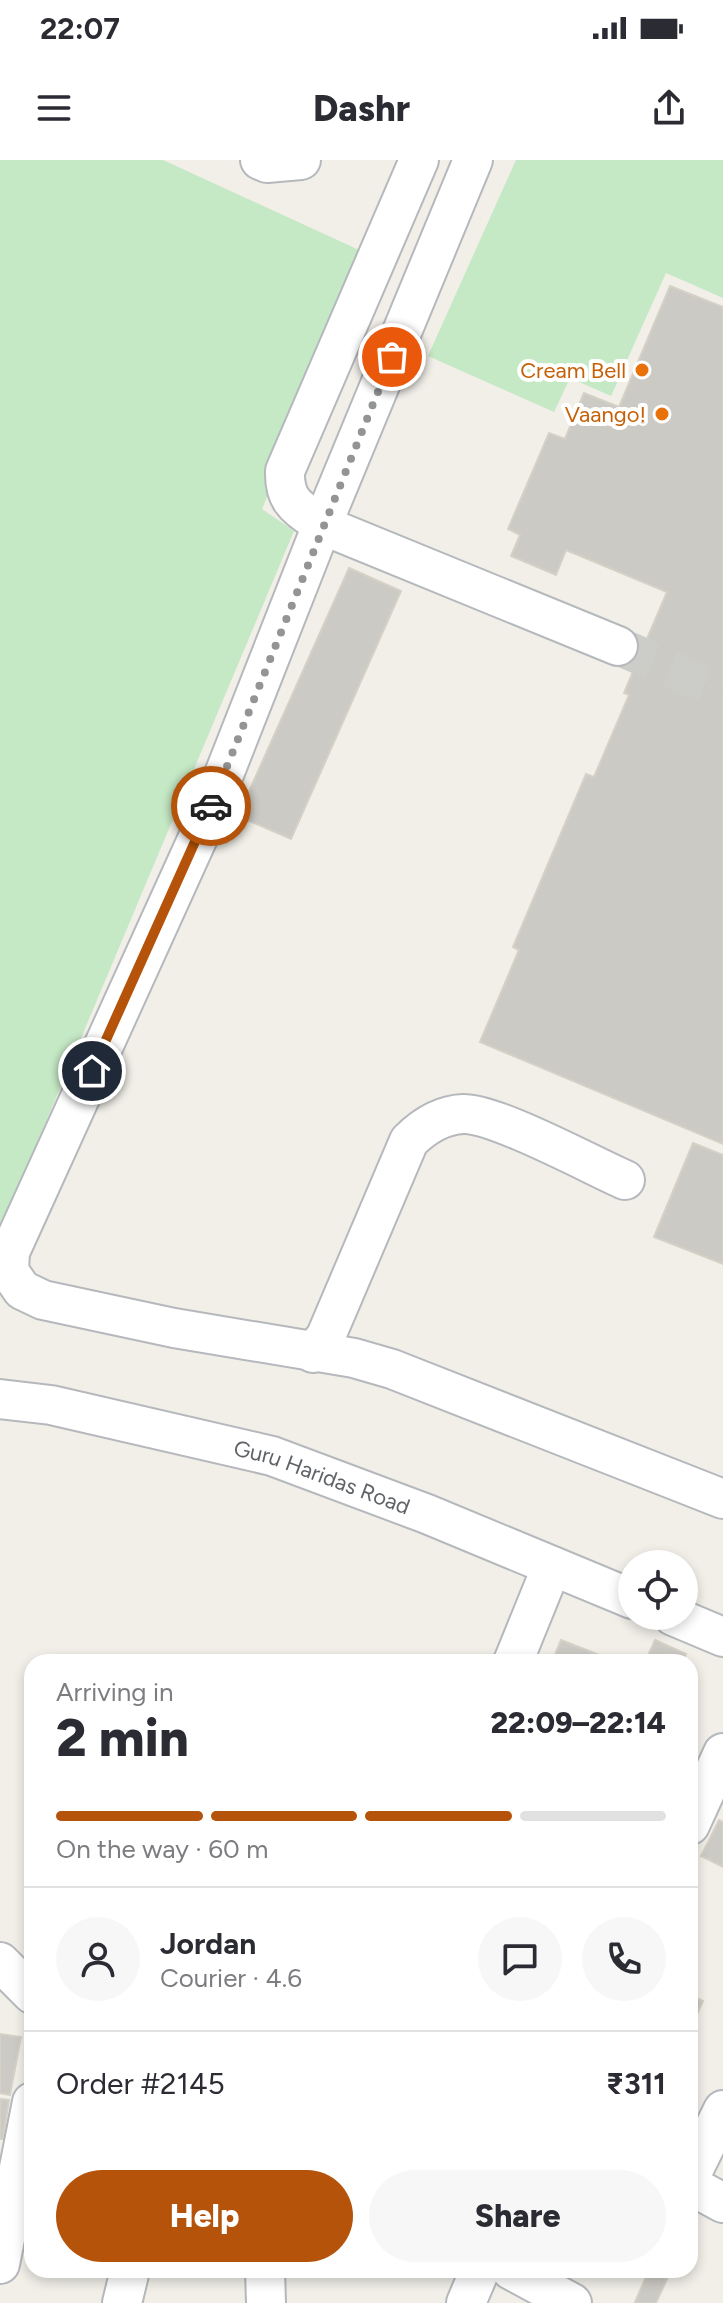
<!DOCTYPE html>
<html lang="en">
<head>
<meta charset="utf-8">
<style>
  body { margin:0; font-family:Figtree,sans-serif; background:#f7f7f7; color:#2b2b33; height:100vh; display:flex; flex-direction:column; font-size:30px; white-space:nowrap }
  * { box-sizing:border-box; margin:0 }
  p { font-size:26px; color:#7c7c81 }
  .icon { flex:none; width:44px; height:44px; fill:none; stroke:currentColor; stroke-width:2; stroke-linecap:round; stroke-linejoin:round }
  .map { position:relative; flex:1; overflow:hidden }
  .side { position:absolute; left:24px; top:1494px; width:674px; height:624px; display:flex; flex-direction:column; background:#fff; border-radius:24px; box-shadow:0 4px 12px #0003 }
  .side>* { flex:none }
  .buttons { position:absolute; left:618px; top:1390px; display:grid; gap:16px }
  .buttons a { display:grid; place-items:center; width:80px; height:80px; border-radius:50%; background:#fff; box-shadow:0 4px 12px #0003; font-size:40px }
  .pin { position:absolute; display:grid; place-items:center; width:68px; height:68px; color:#fff; margin:-34px; border:4px solid #fff; border-radius:50%; box-shadow:0 2px 8px #0007 }
  .courier { position:absolute; display:grid; place-items:center; width:80px; height:80px; margin:-40px; border:6px solid #b45309; border-radius:50%; background:#fff; color:#222; box-shadow:0 2px 10px #0007 }
  .headline em { font-style:normal; font-weight:800 }
  .headline div { display:flex; flex-direction:column-reverse }
  .headline { display:flex; align-items:center; justify-content:space-between; height:136px; padding:0 32px }
  h1 { font-size:52px; font-weight:800; line-height:60px }
  .bar { display:grid; grid-template-columns:repeat(4,1fr); gap:12px 8px; align-content:center; height:96px; padding:0 32px }
  .bar i { height:10px; border-radius:6px; background:#e1e1e2 }
  .bar .active { background:#b45309 }
  .bar p { grid-column:span 4 }
  .line { display:flex; align-items:center; gap:20px; padding:0 32px; border-top:2px solid #e1e1e2 }
  .line div { flex:1 }
  .round { display:grid; place-items:center; flex:none; width:84px; height:84px; border-radius:42px; background:#f7f7f7 }
  .primary-button { display:flex; gap:16px; margin-top:auto; padding:16px 32px }
  .primary-button a { flex:1; height:92px; border-radius:48px; background:#b45309; color:#fff; font-size:32px; font-weight:800; line-height:92px; text-align:center }
  .primary-button a+a { background:#f7f7f7; color:#2b2b33 }
  .status { display:flex; justify-content:space-between; align-items:center; height:56px; padding:0 40px; background:#fff; direction:ltr }
  .status svg { height:22px; fill:currentColor }
  header { display:flex; justify-content:space-between; align-items:center; height:104px; padding:0 32px; background:#fff; font-size:36px; font-weight:800 }
  .map>svg:first-child { display:block }
  .green { fill:#c5e8c5 }
  .building { fill:#cccac5; stroke:#d6d1c6; stroke-width:2 }
  .lines { fill:none; stroke-linecap:round; stroke-linejoin:round }
  .minor-tunnel { stroke:#ccccc8; stroke-width:38; stroke-dasharray:38 19; stroke-linecap:butt }
  .minor-casing { stroke:#b5b8bc; stroke-width:42 }
  .minor { stroke:#fff; stroke-width:38 }
  .done { stroke:#929495; stroke-width:8; stroke-dasharray:0 14.4 }
  .route { stroke:#b45309; stroke-width:10 }
  .food-dot { fill:#e8710a; stroke:#fff; stroke-width:3 }
  .labels { text-anchor:middle; stroke-width:8; stroke-linejoin:round; paint-order:stroke }
  .food-label { font-size:22px; fill:#c56008; stroke:#fff; text-anchor:end }
  .street-label { font-size:22px; fill:#5f6368; stroke:#fff }
</style>
</head>
<body>
<div class="status"><b>22:07</b><svg viewBox="0 0 49 12"><path d="M0 12V9h3v3zM5 12V6h3v6zM10 12V3h3v9zM15 12V0h3v12zM26 1h20v11H26zM47 4h2v5h-2z"/></svg></div>
<header><svg class="icon" aria-label="menu" viewBox="0 0 24 24"><path d="M4 6h16M4 12h16M4 18h16"/></svg>Dashr<svg class="icon" aria-label="share" viewBox="0 0 24 24"><path d="M12 15V3M7 8l5-5 5 5M5 13v7h14v-7"/></svg></header>
<div class="map">
<svg width="723" height="2143" viewBox="0 0 723 2143">
  <rect width="100%" height="100%" fill="#f1efe8"/>
  <path class="green" d="M0 0H163L370 95 262 349 294 371 0 1071Z
    M516 0H723V138L666 113 611 236 570 218 554 252 428 196Z"/>
  <path class="building" d="M670 126 723 147V984L480 882 519 790 513 787 586 614 594 617 629 535 624 533 667 432 566 390 556 415 511 396 520 375 508 369 549 273 565 279 584 233 619 247Z
    M349 408 401 431 291 679 238 656Z
    M693 983 723 995V1104L654 1077Z
    M561 1480 617 1502H552Z
    M655 1480 686 1494 682 1502H645Z
    M719 1660 723 1662V1707L701 1696Z
    M690 1835 703 1841 693 1863 690 1861Z
    M0 1874 21 1877 10 1935 0 1933Z
    M0 1939 9 1940 3 1979H0Z
    M649 2110 667 2119 656 2143H637L635 2142Z"/>
  <g class="lines">
    <path class="minor-tunnel" d="M618 486 723 532"/>
    <g class="minor-casing">
      <g id="minor">
        <path d="M260 0 267 3 301 0"/>
        <path d="M419 0 285 311C284 343 299 348 322 365L618 486"/>
        <path d="M473 0 322 365 206 660 10 1092 9 1111 22 1130 43 1140 174 1168 354 1198 392 1209 723 1339"/>
        <path d="M313 1193 326 1176 409 981C424 966 441 955 463 954 495 953 591 1005 625 1020"/>
        <path id="s1" d="M0 1239 51 1245 272 1296 427 1354 632 1439"/>
        <path d="M673 1456 723 1477"/>
        <path d="M513 1502 552 1406"/>
        <path d="M690 1665 723 1593"/>
        <path d="M0 1802 32 1834"/>
        <path d="M690 2017 723 1950"/>
        <path d="M690 2025 723 2043"/>
        <path d="M0 2104 32 1942"/>
        <path d="M265 2110 266 2143"/>
        <path d="M511 2110 572 2143"/>
        <path d="M122 2143 130 2110"/>
        <path d="M466 2143 480 2110"/>
      </g>
    </g>
    <use href="#minor" class="minor"/>
  </g>
  <g class="lines">
    <path class="done" d="M211 646 392 197"/>
    <path class="route" d="M92 911 211 646"/>
  </g>
  <g class="food-dot">
    <circle cx="642" cy="210" r="8"/>
    <circle cx="662" cy="254" r="8"/>
  </g>
  <g class="labels">
    <g class="food-label">
      <text x="626" y="218">Cream Bell</text>
      <text x="646" y="262">Vaango!</text>
    </g>
    <g class="street-label">
      <text dy="8" stroke="none"><textPath href="#s1" startOffset="332">Guru Haridas Road</textPath></text>
    </g>
  </g>
</svg>
<div class="buttons">
<a><svg class="icon" aria-label="locate" viewBox="0 0 24 24"><circle cx="12" cy="12" r="6"/><path d="M12 2v4M12 18v4M2 12h4M18 12h4"/></svg></a>
</div>
<div class="pin" style="left:392px;top:197px;background:#ea580c"><svg class="icon" aria-label="bag" viewBox="0 0 24 24"><path d="M5 8h14l-1 12H6zM9 8a3 3 0 0 1 6 0"/></svg></div>
<div class="pin" style="left:92px;top:911px;background:#1f2937"><svg class="icon" aria-label="home" viewBox="0 0 24 24"><path d="M3 11l9-7 9 7M6 9v11h12V9"/></svg></div>
<div class="courier" style="left:211px;top:646px"><svg class="icon" aria-label="car" viewBox="0 0 24 24"><path d="M5 17H2v-5l4-1 3-4h7l3 4 3 1v5h-3M9 17h6M6 11h13"/><circle cx="7" cy="17" r="2"/><circle cx="17" cy="17" r="2"/></svg></div>
<section class="side">
<div class="headline"><div><h1>2 min</h1><p>Arriving in</p></div><em>22:09–22:14</em></div>
<div class="bar"><i class="active"></i><i class="active"></i><i class="active"></i><i></i><p>On the way · 60 m</p></div>
<div class="line" style="height:144px"><a class="round"><svg class="icon" aria-label="person" viewBox="0 0 24 24"><circle cx="12" cy="8" r="4"/><path d="M4 21q1-7 8-7t8 7"/></svg></a><div><b>Jordan</b><p>Courier · 4.6</p></div><a class="round"><svg class="icon" aria-label="chat" viewBox="0 0 24 24"><path d="M4 5h16v11H9l-5 4z"/></svg></a><a class="round"><svg class="icon" aria-label="phone" viewBox="0 0 24 24"><path d="M5 4h4l2 5-3 2q2 4 5 5l2-3 5 2v4C11 20 4 13 5 4z"/></svg></a></div>
<div class="line" style="height:104px"><div>Order #2145</div><b>₹311</b></div>
<div class="primary-button"><a>Help</a><a>Share</a></div>
</section>
</div>
</body>
</html>
